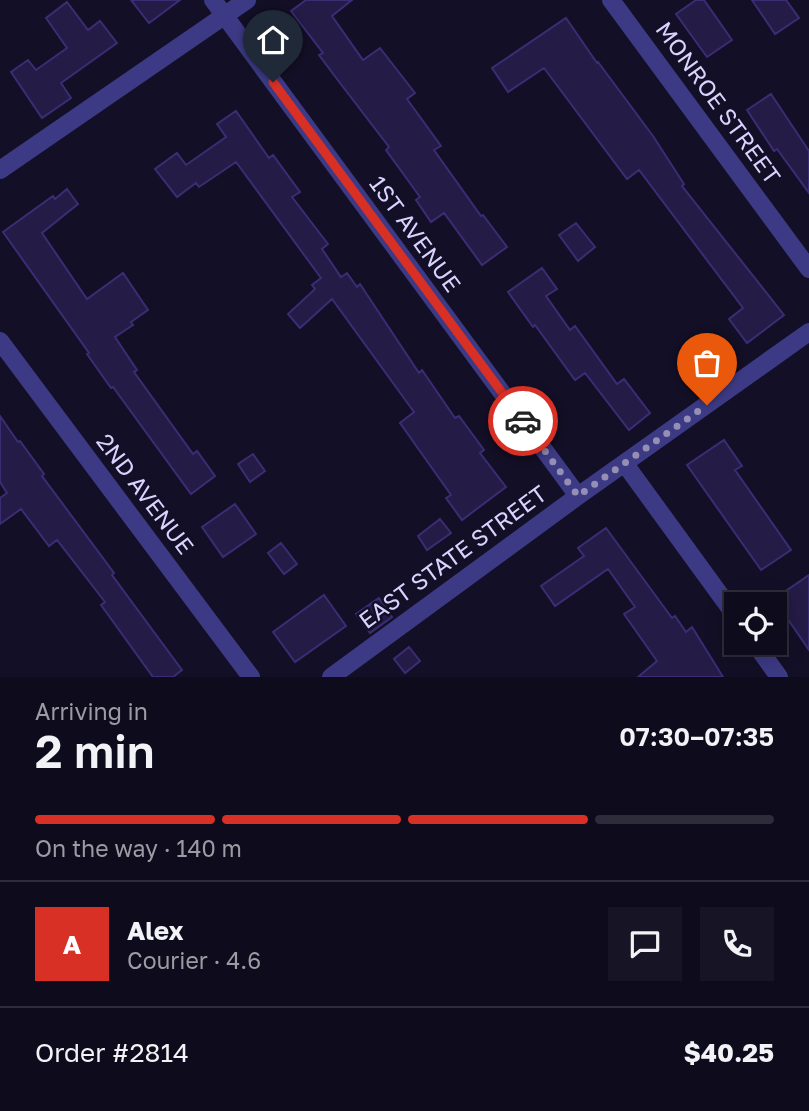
<!DOCTYPE html>
<html lang="en">
<head>
<meta charset="utf-8">
<style>
  body { margin:0; font-family:"Golos Text",sans-serif; background:#171425; color:#f1f3f6; height:100vh; display:flex; flex-direction:column; font-size:26px; white-space:nowrap }
  * { box-sizing:border-box; margin:0 }
  p { font-size:23px; color:#9b9ba3 }
  .icon { flex:none; width:38px; height:38px; fill:none; stroke:currentColor; stroke-width:2; stroke-linecap:round; stroke-linejoin:round }
  .map { position:relative; height:677px; overflow:hidden }
  .sheet { display:flex; flex-direction:column; background:#0e0b1c; flex:1 }
  .sheet>* { flex:none }
  .controls { position:absolute; left:724px; top:592px; display:grid; gap:14px }
  .controls a { display:grid; place-items:center; width:63px; height:63px; border-radius:0px; background:#0e0b1c; box-shadow:0 4px 18px #0003,0 0 0 2px #2e2b3b; font-size:35px }
  .pin { position:absolute; display:grid; place-items:center; width:60px; height:60px; color:#fff; margin:-72px -30px; border-radius:50% 50% 50% 0; rotate:-45deg; box-shadow:0 0 7px #0007 }
  .pin .icon { rotate:45deg }
  .courier { position:absolute; display:grid; place-items:center; width:70px; height:70px; margin:-35px; border:5px solid #d93025; border-radius:50%; background:#fff; color:#222; box-shadow:0 2px 9px #0007 }
  .headline em { font-style:normal; font-weight:600 }
  .headline div { display:flex; flex-direction:column-reverse }
  .headline { display:flex; align-items:center; justify-content:space-between; height:119px; padding:0 35px }
  h1 { font-size:46px; font-weight:600; line-height:52px }
  .bar { display:grid; grid-template-columns:repeat(4,1fr); gap:10px 7px; align-content:center; height:84px; padding:0 35px }
  .bar i { height:9px; border-radius:5px; background:#2e2b3b }
  .bar .active { background:#d93025 }
  .bar p { grid-column:span 4 }
  .line { display:flex; align-items:center; gap:18px; padding:0 35px; border-top:2px solid #2e2b3b }
  .line div { flex:1 }
  .round { display:grid; place-items:center; flex:none; width:74px; height:74px; border-radius:0px; background:#171425 }
  .map>svg:first-child { display:block }
  .building { fill:#241b47; stroke:#3b2d73; stroke-width:2 }
  .lines { fill:none; stroke-linecap:round; stroke-linejoin:round }
  .minor { stroke:#3d3a85; stroke-width:18 }
  .done { stroke:#948fb3; stroke-width:7; stroke-dasharray:0 12.6 }
  .route { stroke:#d93025; stroke-width:9 }
  .labels { text-anchor:middle; stroke-width:5; stroke-linejoin:round; paint-order:stroke }
  .street-label { font-size:23px; fill:#d9d4ff; stroke:#130f26 }
</style>
</head>
<body>
<div class="map">
<svg width="809" height="677" viewBox="0 0 809 677">
  <rect width="100%" height="100%" fill="#130f26"/>
  <path class="building" d="M131 0H180L149 23Z
    M306 0H352L332 16 363 60 380 48 415 93 407 99 441 146 434 150 481 216 483 215 507 247 482 265 444 213 431 222 416 200 420 197 386 150 389 147 340 83 319 55 323 53 291 11Z
    M696 0H704L732 40 707 57 676 14Z
    M752 0H786L799 18 775 34Z
    M67 2 88 30 100 21 117 43 61 83 71 98 42 118 11 72 28 60 36 70 67 48 46 18Z
    M566 18 597 63 598 62 653 136 684 184 682 186 784 315 747 343 729 319 743 308 639 170 627 179 544 68 508 92 492 68Z
    M771 94 809 151V193L777 149 774 151 747 110Z
    M236 111 269 158 273 155 300 192 292 197 328 244 322 249 341 277 347 273 357 287 360 284 419 373 422 370 455 418 459 416 484 450 480 453 506 487 462 520 446 498 451 495 400 423 414 412 332 299 300 328 288 314 315 289 312 285 321 278 236 162 199 187 196 183 177 197 155 169 177 153 186 165 226 137 217 124Z
    M67 189 78 204 42 233 87 299 123 273 148 310 131 322 133 325 115 337 137 370 134 372 193 454 197 451 215 476 191 494 113 387 111 388 87 354 89 353 3 232 53 196 55 199Z
    M576 223 595 247 578 261 559 235Z
    M542 268 557 289 546 296 570 330 575 326 617 384 624 379 650 413 629 430 585 373 575 380 535 325 533 327 508 292Z
    M0 416 18 442 20 441 44 474 42 476 114 573 112 575 182 670 173 677H153L101 605 105 602 57 540 49 546 21 509 0 524V498L7 493 0 482Z
    M724 440 742 466 735 470 791 550 761 570 687 465Z
    M253 454 265 471 250 482 238 464Z
    M235 504 256 534 223 557 202 527Z
    M440 519 451 533 427 550 418 536Z
    M606 528 672 618 675 616 686 632 692 627 723 677H638L657 661 624 614 635 607 608 569 555 606 541 586 584 556 578 548Z
    M281 543 297 564 284 574 268 553Z
    M809 575V650L774 599Z
    M324 595 346 626 295 662 273 632Z
    M379 598 392 617 370 633 356 614Z
    M409 647 420 661 405 673 394 659Z"/>
  <g class="lines">
    <path class="minor" d="M213 0 578 496
      M611 0 809 269
      M0 170 247 0
      M0 341 251 677
      M625 464 737 618
      M754 642 779 677
      M331 677 578 496 809 332"/>
  </g>
  <g class="lines">
    <path class="done" d="M523 421 578 496 707 405"/>
    <path class="route" d="M273 82 523 421"/>
  </g>
  <g class="labels">
    <g class="street-label">
      <text transform="translate(718 103) rotate(54)" y="8">MONROE STREET</text>
      <text transform="translate(415 234) rotate(54)" y="8">1ST AVENUE</text>
      <text transform="translate(145 494) rotate(53)" y="8">2ND AVENUE</text>
      <text transform="translate(453 557) rotate(-36)" y="8">EAST STATE STREET</text>
    </g>
  </g>
</svg>
<div class="controls">
<a><svg class="icon" aria-label="locate" viewBox="0 0 24 24"><circle cx="12" cy="12" r="6"/><path d="M12 2v4M12 18v4M2 12h4M18 12h4"/></svg></a>
</div>
<div class="pin" style="left:707px;top:405px;background:#ea580c"><svg class="icon" aria-label="bag" viewBox="0 0 24 24"><path d="M5 8h14l-1 12H6zM9 8a3 3 0 0 1 6 0"/></svg></div>
<div class="pin" style="left:273px;top:82px;background:#1f2937"><svg class="icon" aria-label="home" viewBox="0 0 24 24"><path d="M3 11l9-7 9 7M6 9v11h12V9"/></svg></div>
<div class="courier" style="left:523px;top:421px"><svg class="icon" aria-label="car" viewBox="0 0 24 24"><path d="M5 17H2v-5l4-1 3-4h7l3 4 3 1v5h-3M9 17h6M6 11h13"/><circle cx="7" cy="17" r="2"/><circle cx="17" cy="17" r="2"/></svg></div>
</div>
<section class="sheet">
<div class="headline"><div><h1>2 min</h1><p>Arriving in</p></div><em>07:30–07:35</em></div>
<div class="bar"><i class="active"></i><i class="active"></i><i class="active"></i><i></i><p>On the way · 140 m</p></div>
<div class="line" style="height:126px"><b class="round" style="background:#d93025;color:#fff">A</b><div><b>Alex</b><p>Courier · 4.6</p></div><a class="round"><svg class="icon" aria-label="chat" viewBox="0 0 24 24"><path d="M4 5h16v11H9l-5 4z"/></svg></a><a class="round"><svg class="icon" aria-label="phone" viewBox="0 0 24 24"><path d="M5 4h4l2 5-3 2q2 4 5 5l2-3 5 2v4C11 20 4 13 5 4z"/></svg></a></div>
<div class="line" style="height:91px"><div>Order #2814</div><b>$40.25</b></div>
</section>
</body>
</html>
